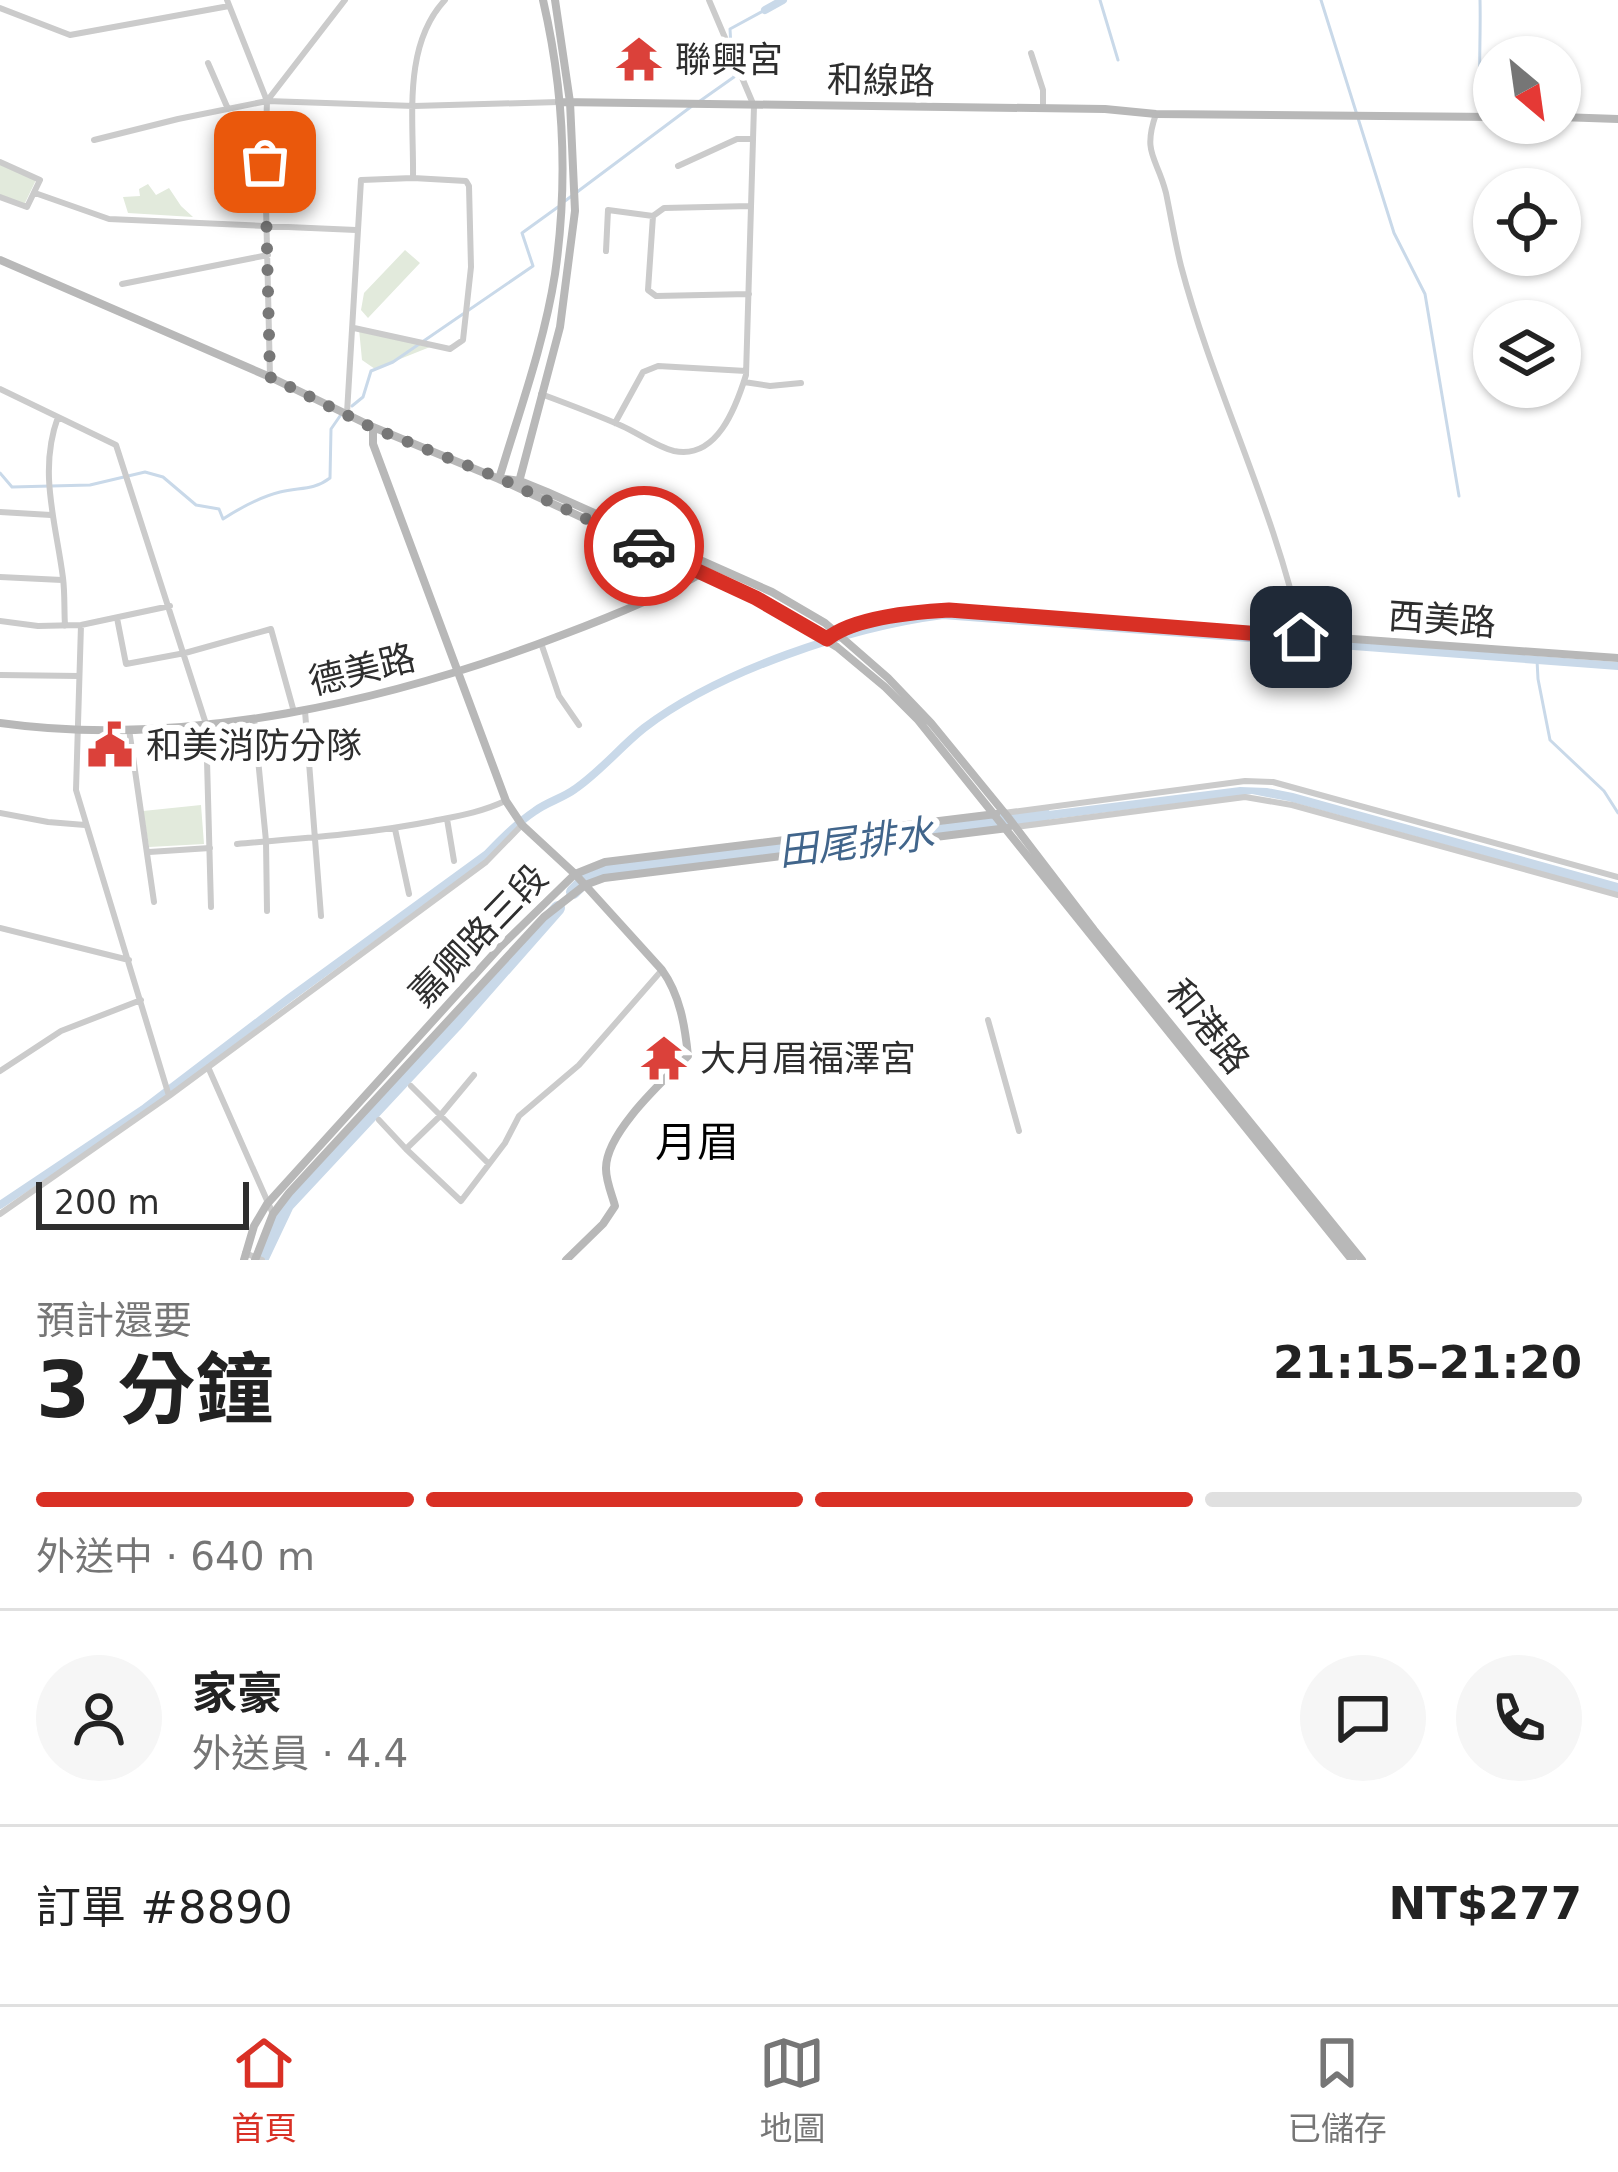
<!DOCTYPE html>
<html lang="zh-TW">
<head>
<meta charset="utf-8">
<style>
  body { margin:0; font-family:"DejaVu Sans","Noto Sans TC",sans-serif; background:#f6f6f6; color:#222; height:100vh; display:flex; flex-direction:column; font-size:45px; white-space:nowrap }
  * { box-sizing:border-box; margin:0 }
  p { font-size:39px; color:#767676 }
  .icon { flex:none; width:66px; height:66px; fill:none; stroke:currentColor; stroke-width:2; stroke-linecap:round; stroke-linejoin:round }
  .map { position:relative; height:1260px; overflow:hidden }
  .details { display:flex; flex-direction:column; background:#fff; flex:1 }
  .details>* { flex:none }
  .needle { width:78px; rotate:151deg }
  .fabs { position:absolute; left:1473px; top:36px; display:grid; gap:24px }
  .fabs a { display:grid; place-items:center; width:108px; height:108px; border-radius:50%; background:#fff; box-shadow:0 3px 9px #0004; font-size:60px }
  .scale { position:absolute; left:36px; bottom:30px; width:213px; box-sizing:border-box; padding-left:12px; border:6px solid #2e2e2e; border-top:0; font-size:33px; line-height:42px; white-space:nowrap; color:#2e2e2e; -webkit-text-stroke:9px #fff; paint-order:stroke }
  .pin { position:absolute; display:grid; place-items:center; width:102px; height:102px; color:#fff; margin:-51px; border-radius:24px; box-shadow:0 6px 18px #0006 }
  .courier { position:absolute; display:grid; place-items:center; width:120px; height:120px; margin:-60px; border:9px solid #d93025; border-radius:50%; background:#fff; color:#222; box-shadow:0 3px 15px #0007 }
  .summary em { font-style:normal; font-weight:700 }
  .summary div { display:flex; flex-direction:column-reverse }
  .summary { display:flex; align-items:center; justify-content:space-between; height:204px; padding:0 36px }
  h1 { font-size:78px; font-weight:700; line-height:90px }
  .bar { display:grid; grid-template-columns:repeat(4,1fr); gap:18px 12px; align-content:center; height:144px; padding:0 36px }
  .bar i { height:15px; border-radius:9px; background:#e0e0e0 }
  .bar .current { background:#d93025 }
  .bar p { grid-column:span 4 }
  .line { display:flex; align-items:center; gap:30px; padding:0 36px; border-top:3px solid #e0e0e0 }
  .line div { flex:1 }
  .round { display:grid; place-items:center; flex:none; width:126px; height:126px; border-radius:63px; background:#f6f6f6 }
  .dock { display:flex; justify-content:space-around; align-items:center; height:168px; border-top:3px solid #e0e0e0; background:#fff; font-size:33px; color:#767676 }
  .dock a { display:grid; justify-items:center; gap:6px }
  .dock .current { color:#d93025 }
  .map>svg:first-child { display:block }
  .green { fill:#e2eadc }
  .water { fill:#c9d9e9 }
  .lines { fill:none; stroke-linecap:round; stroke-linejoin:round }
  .stream { stroke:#c9d9e9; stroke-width:3 }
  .canal { stroke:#c9d9e9; stroke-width:8 }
  .river { stroke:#c9d9e9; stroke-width:14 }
  .street { stroke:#cbcbcb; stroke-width:6 }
  .secondary { stroke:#b8b8b8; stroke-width:8 }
  .done { stroke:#777; stroke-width:12; stroke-dasharray:0 21.6 }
  .route { stroke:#d93025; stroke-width:15 }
  .labels { text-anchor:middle; stroke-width:12; stroke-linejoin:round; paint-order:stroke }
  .poi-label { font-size:36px; fill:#2e2e2e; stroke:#fff; text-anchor:start }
  .street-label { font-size:36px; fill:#2e2e2e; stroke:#fff }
  .water-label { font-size:39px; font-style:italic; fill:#41658b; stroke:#fff }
  .quarter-label { font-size:42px; fill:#000; stroke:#fff }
</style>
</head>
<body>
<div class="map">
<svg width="1618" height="1260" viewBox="0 0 1618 1260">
  <rect width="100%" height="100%" fill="#fff"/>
  <path class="green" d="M0 164 36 180 24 205 0 195Z
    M148 184 156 195 169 188 181 206 193 217 128 213 123 197 140 196 139 189Z
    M1560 199H1567L1578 238 1560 245Z
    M405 250 420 263 368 318 361 310 364 293Z
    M359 329 430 347 375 369 362 360Z
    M201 805 204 844 149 847 143 811Z"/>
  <path class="water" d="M1240 787 1267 788 1293 793 1618 883V893L1288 801 1252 794 1030 822 1024 814Z"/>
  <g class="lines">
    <path class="stream" d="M1100 0 1118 60
      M1321 0 1394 233 1425 294 1459 496
      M1480 0C1481 36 1478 71 1481 107
      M731 47 730 29 765 10
      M700 101 734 77 733 62
      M565 201 692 106
      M352 406 363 397 371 371 393 362 533 266 522 233 558 207
      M0 473 12 487 90 485 145 472 163 477 196 505 219 509 223 519C240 508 260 497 280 492 299 487 313 491 330 478L331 429 340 416
      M1537 660 1538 679 1550 740 1604 791 1618 813"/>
    <path class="canal" d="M765 10 783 0
      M0 1205 145 1108 288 999 487 854C502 838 517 823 535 811 547 802 563 798 575 789 600 772 620 747 644 728 719 671 850 627 943 615L1618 666"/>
    <path class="river" d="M573 892 590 875 628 868 836 839 1044 815
      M261 1260 287 1205 455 1025 558 908"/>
    <path class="street" d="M227 0 267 101
      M0 8 70 35 229 6
      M1031 53 1043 90V108
      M208 63 228 109
      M267 101 265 162 270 377
      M267 101 345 0
      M1156 114C1142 154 1157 157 1166 193 1171 217 1175 242 1181 266 1214 391 1275 509 1302 637
      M94 140 178 119 267 101 414 106 559 102
      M0 162 40 180 27 207 0 197
      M678 166 737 139H753
      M413 178C414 120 402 46 445 0
      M35 193 109 219 356 230
      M606 251 608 210 653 216
      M122 284 268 255
      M749 294 656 296 648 290 653 216 664 208 751 206
      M744 382 770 386 801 383
      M0 389 116 445 206 724 211 907
      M541 394C568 404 595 414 622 426 638 433 657 447 674 451 717 460 736 407 746 375L754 106 709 0
      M347 413 361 180 413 178 466 181 469 186 471 267 463 340 450 349 354 328
      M58 417C38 471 56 523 63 578 65 594 64 610 65 626
      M615 423 643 372 658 366 746 371
      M0 512 51 515
      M0 577 62 580
      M117 618 126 664 185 653 271 629 294 712
      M0 621 38 626 81 625 170 606
      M81 625 76 790 169 1096
      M541 643 559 696 579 725
      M0 675 79 676
      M305 711 321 916
      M254 718 266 841 267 911
      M129 729 154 902
      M0 813 48 822 85 825
      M1004 813 1245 781 1273 782 1618 877
      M447 819 454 861
      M1015 827 1245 797 1292 805 1618 895
      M395 829 409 894
      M237 844C303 838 368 834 433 821 458 816 482 812 505 801
      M149 852 210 848
      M0 928 129 960
      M988 1020 1019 1131
      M208 1067 273 1214
      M0 1071 61 1031 141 1000
      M411 1086 489 1164
      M379 1120 406 1149 461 1201 505 1143 519 1116 579 1065 662 970
      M406 1149 439 1117 474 1075
      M0 1214 169 1096 486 862 521 826
      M245 1253 262 1260"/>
    <path class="secondary" d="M559 102 1105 109 1156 114 1494 117
      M1560 117 1618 119
      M0 260 270 377 373 427 499 479 756 598 837 647 885 687 918 720 1352 1260
      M373 427V444L506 801 522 825 575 874 662 970C680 995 685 1026 688 1056 664 1080 605 1133 606 1169 606 1181 612 1195 615 1206L603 1224 566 1260
      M499 479C519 412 544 344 555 274 568 183 564 90 543 0
      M506 479 520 481 547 492 772 592 825 623 888 678 931 723 1007 816 1094 930 1362 1260
      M519 482 560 327 575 211 570 102 555 0
      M833 635 893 616 949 610 1618 658
      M0 723C184 749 391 701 562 635 610 617 660 597 704 572
      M244 1260 254 1226 267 1204 499 948 575 874 605 862 996 814
      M255 1260 273 1214 289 1193 544 917 585 885 604 878 1008 828"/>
  </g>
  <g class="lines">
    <path class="done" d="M265 162 270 377 373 428 499 478 644 546"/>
    <path class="route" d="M644 546 756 598 827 639C854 617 914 612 949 610L1301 637"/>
  </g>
  <defs>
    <g id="temple-bare" transform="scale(3.6)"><path d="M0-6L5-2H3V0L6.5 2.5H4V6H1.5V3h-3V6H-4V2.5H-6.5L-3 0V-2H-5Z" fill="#db413a" stroke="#fff" stroke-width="2.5" paint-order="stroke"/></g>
    <g id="civic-bare" transform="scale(3.6)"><path d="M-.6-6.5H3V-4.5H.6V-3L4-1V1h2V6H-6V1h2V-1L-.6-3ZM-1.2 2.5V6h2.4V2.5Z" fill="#db413a" stroke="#fff" stroke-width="2.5" paint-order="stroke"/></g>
  </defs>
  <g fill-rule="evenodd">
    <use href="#temple-bare" x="639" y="59"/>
    <use href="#civic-bare" x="110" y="745"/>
    <use href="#temple-bare" x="664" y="1058"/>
  </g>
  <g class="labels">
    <g class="poi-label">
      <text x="675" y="72">聯興宮</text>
      <text x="146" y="758">和美消防分隊</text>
      <text x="700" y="1071">大月眉福澤宮</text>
    </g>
    <g class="street-label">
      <text transform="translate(881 80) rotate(1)" y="13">和線路</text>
      <text transform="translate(1442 619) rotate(4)" y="13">西美路</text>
      <text transform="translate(362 669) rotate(-14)" y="13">德美路</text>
      <text transform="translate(478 935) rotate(-46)" y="13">嘉卿路三段</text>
      <text transform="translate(1208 1026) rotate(51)" y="13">和港路</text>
    </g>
    <g class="water-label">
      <text transform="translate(856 842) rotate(-7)" y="14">田尾排水</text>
    </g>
    <g class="quarter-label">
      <text x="697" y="1157">月眉</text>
    </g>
  </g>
</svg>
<div class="fabs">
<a><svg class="needle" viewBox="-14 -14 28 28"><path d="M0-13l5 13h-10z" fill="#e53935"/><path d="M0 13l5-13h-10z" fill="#767676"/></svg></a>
<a><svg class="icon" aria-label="locate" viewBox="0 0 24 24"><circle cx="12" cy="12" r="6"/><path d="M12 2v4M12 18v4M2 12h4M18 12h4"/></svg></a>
<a><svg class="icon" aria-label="layers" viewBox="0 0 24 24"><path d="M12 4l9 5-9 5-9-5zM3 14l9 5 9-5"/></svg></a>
</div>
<div class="scale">200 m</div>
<div class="pin" style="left:265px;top:162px;background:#ea580c"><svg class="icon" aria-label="bag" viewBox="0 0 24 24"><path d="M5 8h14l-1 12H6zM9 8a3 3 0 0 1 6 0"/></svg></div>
<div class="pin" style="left:1301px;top:637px;background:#1f2937"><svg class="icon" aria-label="home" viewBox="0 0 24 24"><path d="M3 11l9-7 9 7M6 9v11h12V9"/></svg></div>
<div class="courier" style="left:644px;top:546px"><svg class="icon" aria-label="car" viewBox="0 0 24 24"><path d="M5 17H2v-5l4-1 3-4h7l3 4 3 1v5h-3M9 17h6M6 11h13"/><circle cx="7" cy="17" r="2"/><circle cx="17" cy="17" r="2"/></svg></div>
</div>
<section class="details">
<div class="summary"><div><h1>3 分鐘</h1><p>預計還要</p></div><em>21:15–21:20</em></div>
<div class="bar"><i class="current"></i><i class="current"></i><i class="current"></i><i></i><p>外送中 · 640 m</p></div>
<div class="line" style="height:216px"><a class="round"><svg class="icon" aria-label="person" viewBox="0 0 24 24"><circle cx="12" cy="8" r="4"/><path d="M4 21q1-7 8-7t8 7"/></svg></a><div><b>家豪</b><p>外送員 · 4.4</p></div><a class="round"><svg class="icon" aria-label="chat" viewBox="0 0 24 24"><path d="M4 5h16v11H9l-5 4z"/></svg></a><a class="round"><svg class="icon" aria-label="phone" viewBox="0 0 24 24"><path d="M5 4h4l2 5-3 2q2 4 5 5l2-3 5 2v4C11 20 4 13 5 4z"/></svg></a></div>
<div class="line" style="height:156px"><div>訂單 #8890</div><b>NT$277</b></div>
</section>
<nav class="dock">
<a class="current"><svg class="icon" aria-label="home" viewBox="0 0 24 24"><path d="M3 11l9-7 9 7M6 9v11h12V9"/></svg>首頁</a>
<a><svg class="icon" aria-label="map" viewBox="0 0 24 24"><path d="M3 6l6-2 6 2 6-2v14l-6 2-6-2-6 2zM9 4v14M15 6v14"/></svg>地圖</a>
<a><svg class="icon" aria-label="saved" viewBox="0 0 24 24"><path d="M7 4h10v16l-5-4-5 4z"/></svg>已儲存</a>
</nav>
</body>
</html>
